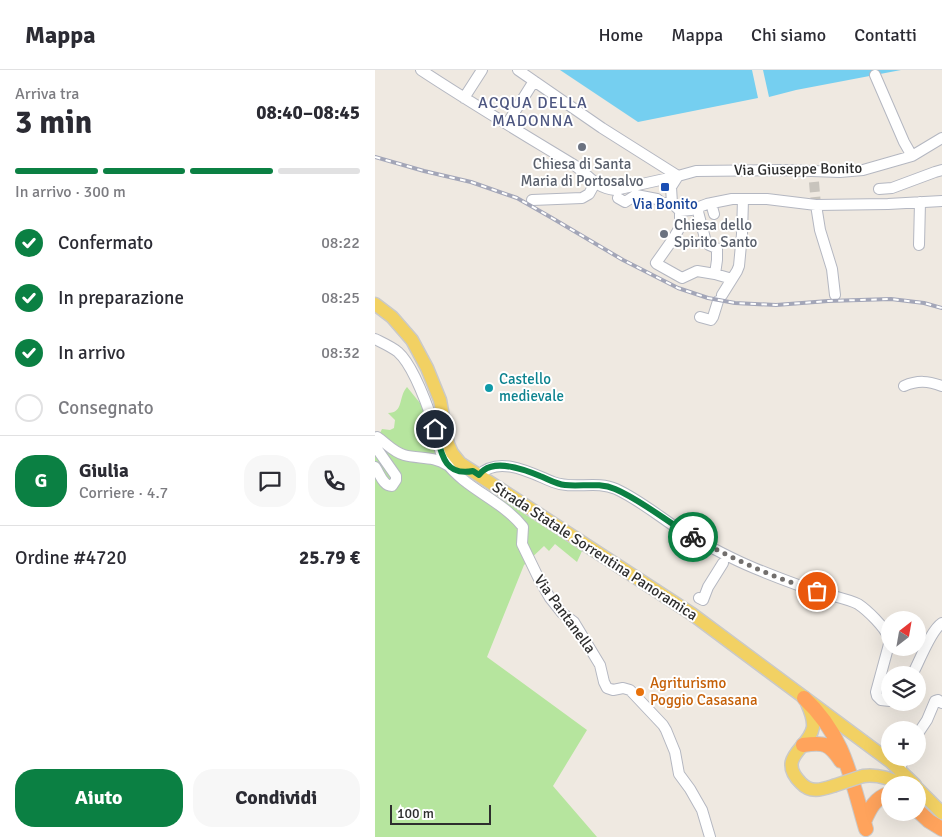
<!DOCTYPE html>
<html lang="it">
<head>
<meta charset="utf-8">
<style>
  body { margin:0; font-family:Signika,sans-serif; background:#f7f7f7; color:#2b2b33; height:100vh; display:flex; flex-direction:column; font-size:19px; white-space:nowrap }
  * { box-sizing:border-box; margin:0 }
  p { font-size:16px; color:#7c7c81 }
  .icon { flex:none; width:28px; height:28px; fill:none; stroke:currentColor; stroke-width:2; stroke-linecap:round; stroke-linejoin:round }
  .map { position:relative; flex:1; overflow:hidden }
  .sheet { display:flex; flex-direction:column; background:#fff; width:375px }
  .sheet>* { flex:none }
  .needle { width:32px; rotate:31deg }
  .tools { position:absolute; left:506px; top:541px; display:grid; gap:10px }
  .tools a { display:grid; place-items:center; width:45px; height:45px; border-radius:50%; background:#fff; box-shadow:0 5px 20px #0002; font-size:25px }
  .scale { position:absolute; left:15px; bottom:12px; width:101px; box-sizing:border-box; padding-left:5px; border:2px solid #2e2e2e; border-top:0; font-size:14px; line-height:18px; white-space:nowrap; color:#2e2e2e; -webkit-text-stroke:4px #fff; paint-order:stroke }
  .pin { position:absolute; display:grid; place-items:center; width:42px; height:42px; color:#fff; margin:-21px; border:2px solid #fff; border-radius:50%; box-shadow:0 1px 5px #0007 }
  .courier { position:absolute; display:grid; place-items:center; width:50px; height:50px; margin:-25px; border:4px solid #0b8043; border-radius:50%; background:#fff; color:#222; box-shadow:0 1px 6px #0007 }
  .head em { font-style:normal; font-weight:700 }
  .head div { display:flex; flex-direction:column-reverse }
  .head { display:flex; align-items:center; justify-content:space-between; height:85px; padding:0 15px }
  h1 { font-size:32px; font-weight:700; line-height:38px }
  .bar { display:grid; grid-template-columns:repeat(4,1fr); gap:8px 5px; align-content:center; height:60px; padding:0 15px }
  .bar i { height:6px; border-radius:4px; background:#e1e1e2 }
  .bar .selected { background:#0b8043 }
  .bar p { grid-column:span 4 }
  .line { display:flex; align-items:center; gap:12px; padding:0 15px; border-top:1px solid #e1e1e2 }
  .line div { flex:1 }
  .round { display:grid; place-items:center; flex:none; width:52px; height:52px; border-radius:20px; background:#f7f7f7 }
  ol { padding:0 15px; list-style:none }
  li { display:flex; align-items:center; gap:15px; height:55px }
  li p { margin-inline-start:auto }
  li .icon { padding:5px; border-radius:50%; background:#0b8043; color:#fff; stroke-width:4 }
  li:last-child { color:#7c7c81 }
  li i { width:28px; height:28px; border:2px solid #e1e1e2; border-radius:50% }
  .action { display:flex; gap:10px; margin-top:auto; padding:10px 15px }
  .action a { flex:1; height:58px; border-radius:20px; background:#0b8043; color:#fff; font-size:20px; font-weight:700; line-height:58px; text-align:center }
  .action a+a { background:#f7f7f7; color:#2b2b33 }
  header { display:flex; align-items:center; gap:30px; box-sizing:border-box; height:70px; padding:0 25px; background:#fff; border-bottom:1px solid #e1e1e2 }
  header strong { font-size:24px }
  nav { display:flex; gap:28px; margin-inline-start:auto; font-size:18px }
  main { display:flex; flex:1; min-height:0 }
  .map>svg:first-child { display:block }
  .green { fill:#b6e59e }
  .water { fill:#75cff0 }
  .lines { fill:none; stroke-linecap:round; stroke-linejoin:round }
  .minor-tunnel { stroke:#c8c4bd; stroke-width:10; stroke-dasharray:10 5; stroke-linecap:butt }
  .minor-casing { stroke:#b4b7c1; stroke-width:12 }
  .major-casing { stroke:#c9c9c9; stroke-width:15 }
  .highway-casing { stroke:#c9c9c9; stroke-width:16 }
  .minor { stroke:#fff; stroke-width:10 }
  .major { stroke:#f2d163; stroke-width:12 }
  .highway { stroke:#ffa35c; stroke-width:14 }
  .rail-casing { stroke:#a3a6b8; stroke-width:4 }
  .rail { stroke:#fff; stroke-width:2; stroke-dasharray:5.5; stroke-linecap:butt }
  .major-bridge-casing { stroke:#c9c9c9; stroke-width:15; stroke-linecap:butt }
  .major-bridge { stroke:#f2d163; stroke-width:12 }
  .done { stroke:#726f6d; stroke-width:5; stroke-dasharray:0 9 }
  .route { stroke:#0b8043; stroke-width:6 }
  .worship-dot { fill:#6b7280; stroke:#fff; stroke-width:2 }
  .transit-dot { fill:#1a4fb4; stroke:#fff; stroke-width:2 }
  .culture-dot { fill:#0f9aa8; stroke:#fff; stroke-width:2 }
  .food-dot { fill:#e8710a; stroke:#fff; stroke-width:2 }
  .labels { text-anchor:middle; stroke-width:4; stroke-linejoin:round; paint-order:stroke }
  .worship-label { font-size:15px; fill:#5b616d; stroke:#fff }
  .street-label { font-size:15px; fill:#2e2e2e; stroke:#fff }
  .transit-label { font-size:15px; fill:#164399; stroke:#fff }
  .culture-label { font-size:15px; fill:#0d838f; stroke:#fff; text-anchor:start }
  .food-label { font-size:15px; fill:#c56008; stroke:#fff; text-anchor:start }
  .neighbourhood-label { font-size:16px; letter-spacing:1px; fill:#4d5680; stroke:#fff }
</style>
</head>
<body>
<header>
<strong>Mappa</strong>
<nav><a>Home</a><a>Mappa</a><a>Chi siamo</a><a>Contatti</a></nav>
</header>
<main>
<section class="sheet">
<div class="head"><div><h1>3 min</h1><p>Arriva tra</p></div><em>08:40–08:45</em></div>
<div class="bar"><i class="selected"></i><i class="selected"></i><i class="selected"></i><i></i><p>In arrivo · 300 m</p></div>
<ol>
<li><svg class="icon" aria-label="check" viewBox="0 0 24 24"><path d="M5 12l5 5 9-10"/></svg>Confermato<p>08:22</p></li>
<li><svg class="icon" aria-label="check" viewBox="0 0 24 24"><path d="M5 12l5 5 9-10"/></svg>In preparazione<p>08:25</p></li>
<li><svg class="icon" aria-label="check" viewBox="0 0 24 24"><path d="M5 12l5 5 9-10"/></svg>In arrivo<p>08:32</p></li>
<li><i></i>Consegnato</li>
</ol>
<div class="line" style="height:90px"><b class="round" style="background:#0b8043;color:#fff">G</b><div><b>Giulia</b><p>Corriere · 4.7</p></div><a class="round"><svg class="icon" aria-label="chat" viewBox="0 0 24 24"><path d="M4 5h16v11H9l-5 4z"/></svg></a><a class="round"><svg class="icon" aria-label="phone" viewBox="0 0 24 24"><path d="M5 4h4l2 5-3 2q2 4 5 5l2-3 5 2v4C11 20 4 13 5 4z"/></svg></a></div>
<div class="line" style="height:65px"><div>Ordine #4720</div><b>25.79 €</b></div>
<div class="action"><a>Aiuto</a><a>Condividi</a></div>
</section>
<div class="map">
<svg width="567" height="767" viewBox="0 0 567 767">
  <rect width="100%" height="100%" fill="#efe9e1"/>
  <path class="green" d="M32 317 49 338 64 386 57 388 17 377 6 365 5 363 7 359 15 360 19 358 20 350 13 343C29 343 23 327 32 317Z
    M0 368 6 374 61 393 98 411 207 481 202 492 180 474 174 481 169 476 149 495 112 587 212 660 178 716 222 767H0Z"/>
  <path class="water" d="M185 0H377L383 28 263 52Z
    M388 0H526L421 20 394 27Z"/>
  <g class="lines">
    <path class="minor-tunnel" d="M439 112 441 135"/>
    <g class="minor-casing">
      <path id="minor" d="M46 0C96 33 148 64 199 95 214 105 220 118 240 120L303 106 321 101 408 100 465 102 488 100 537 86 567 68
        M143 0 227 58 303 106
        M500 5 529 72 537 86
        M89 28 107 0
        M132 54 159 11
        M303 106 296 117 297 133 305 141 316 140 332 134 357 129H392L441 135 513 134 567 131
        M504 119 517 118 560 102 567 100
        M243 128 250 132 261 125 282 129 287 133H297
        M157 130 207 128 214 124 220 113
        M336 133 339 144
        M441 135 445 160 457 199 460 225
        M322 138 331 172 334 175 341 178 342 179V190L340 204
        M305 141V157L298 169 281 193 282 194 307 208 322 201 340 204 357 209
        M544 175 545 132
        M347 225 362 201 364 196 367 164 368 129
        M325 247 336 250 338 247 343 231
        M0 269C8 273 17 277 23 282 39 296 53 337 60 358 63 368 63 381 70 391 90 419 127 430 148 457L147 474 163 507 175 528 187 543 199 552 225 595 229 612 232 618 238 620 248 618 255 620 288 655 291 660 300 682 304 704 315 719 327 740 335 767
        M529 316C543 310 553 311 567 316
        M0 368 2 367C11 373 18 382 29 385 43 389 59 386 72 395
        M0 376 21 406V410L17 416C8 416 5 404 0 397
        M104 405C124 385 156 403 178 412 198 420 221 410 241 419 265 430 286 448 308 462 331 475 355 488 379 498 401 507 424 516 447 523 457 526 473 529 483 534 492 540 510 557 513 567 515 571 514 574 513 578L501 622 502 626 506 630 515 631
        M324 528 328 530 333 517 348 493
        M537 605C545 591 555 561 567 553
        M542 665 552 650 560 631 563 630 567 633
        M524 699 530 688"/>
    </g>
    <g class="major-casing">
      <path id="major" d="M0 234 17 247 37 270 52 298 65 330 73 374 77 383 85 393 317 544 516 692 540 715
        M431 631C435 640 439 648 438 657 435 678 400 687 426 713 435 723 446 720 458 716
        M488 706C503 704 515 708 528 715
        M542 718 567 743"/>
    </g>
    <g class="highway-casing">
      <path id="highway" d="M429 628C470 666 476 709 491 759
        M428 675C449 672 454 673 466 691
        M542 740 554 751 567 759
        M489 752C495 738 500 728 515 723"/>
    </g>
    <use href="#minor" class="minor"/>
    <use href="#major" class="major"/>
    <use href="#highway" class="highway"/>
    <g class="rail-casing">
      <path id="rail" d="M0 87 49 101 96 112 142 128 177 148 248 190 303 218 333 228 360 233 401 235 453 231 516 229 549 233 567 238"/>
    </g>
    <use href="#rail" class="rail"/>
    <g class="major-bridge-casing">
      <path id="major-bridge" d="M458 716 488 706"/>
    </g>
    <use href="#major-bridge" class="major-bridge"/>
  </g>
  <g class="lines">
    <path class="done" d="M318 467C358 489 399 508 442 521"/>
    <path class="route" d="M60 359C66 381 68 407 98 401L104 405C106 403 107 401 109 400 123 390 151 400 165 406 173 409 181 414 190 415 206 417 224 412 240 419 268 431 292 452 318 467"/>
  </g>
  <g class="worship-dot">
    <circle cx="207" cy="77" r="5"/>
    <circle cx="289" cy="164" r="5"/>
  </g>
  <rect class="transit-dot" x="285" y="112" width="10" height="10" rx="2.5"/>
  <circle class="culture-dot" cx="114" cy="318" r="5"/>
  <circle class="food-dot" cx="265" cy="622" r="5"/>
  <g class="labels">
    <g class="worship-label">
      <text x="207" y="99">Chiesa di Santa<tspan x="207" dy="17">Maria di Portosalvo</tspan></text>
      <text x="299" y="160" text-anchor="start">Chiesa dello<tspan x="299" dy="17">Spirito Santo</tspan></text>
    </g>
    <g class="street-label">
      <text transform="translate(423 99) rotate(-1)" y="5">Via Giuseppe Bonito</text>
      <text transform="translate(220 481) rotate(33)" y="5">Strada Statale Sorrentina Panoramica</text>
      <text transform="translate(190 544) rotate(54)" y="5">Via Pantanella</text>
    </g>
    <g class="transit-label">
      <text x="290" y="139">Via Bonito</text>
    </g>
    <g class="culture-label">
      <text x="124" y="314">Castello<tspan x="124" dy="17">medievale</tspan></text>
    </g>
    <g class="food-label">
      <text x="275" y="618">Agriturismo<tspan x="275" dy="17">Poggio Casasana</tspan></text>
    </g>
    <g class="neighbourhood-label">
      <text x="158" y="38">ACQUA DELLA<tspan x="158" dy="18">MADONNA</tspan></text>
    </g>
  </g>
</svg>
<div class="tools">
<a><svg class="needle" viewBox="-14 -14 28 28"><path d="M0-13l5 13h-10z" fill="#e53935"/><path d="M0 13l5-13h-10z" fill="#7c7c81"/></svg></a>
<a><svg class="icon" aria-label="layers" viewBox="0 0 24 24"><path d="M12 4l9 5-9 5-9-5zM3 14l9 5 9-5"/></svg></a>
<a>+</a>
<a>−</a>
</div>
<div class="scale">100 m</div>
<div class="pin" style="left:442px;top:521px;background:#ea580c"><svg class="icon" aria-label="bag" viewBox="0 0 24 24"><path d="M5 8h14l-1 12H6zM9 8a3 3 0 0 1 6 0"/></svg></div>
<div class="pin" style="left:60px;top:359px;background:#1f2937"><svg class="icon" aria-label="home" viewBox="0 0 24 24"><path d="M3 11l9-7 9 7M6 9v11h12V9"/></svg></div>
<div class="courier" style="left:318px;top:467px"><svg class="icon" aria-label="bike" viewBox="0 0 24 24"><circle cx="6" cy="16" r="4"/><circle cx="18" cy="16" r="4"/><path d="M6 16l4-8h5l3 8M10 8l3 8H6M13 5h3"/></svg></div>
</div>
</main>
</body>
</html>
